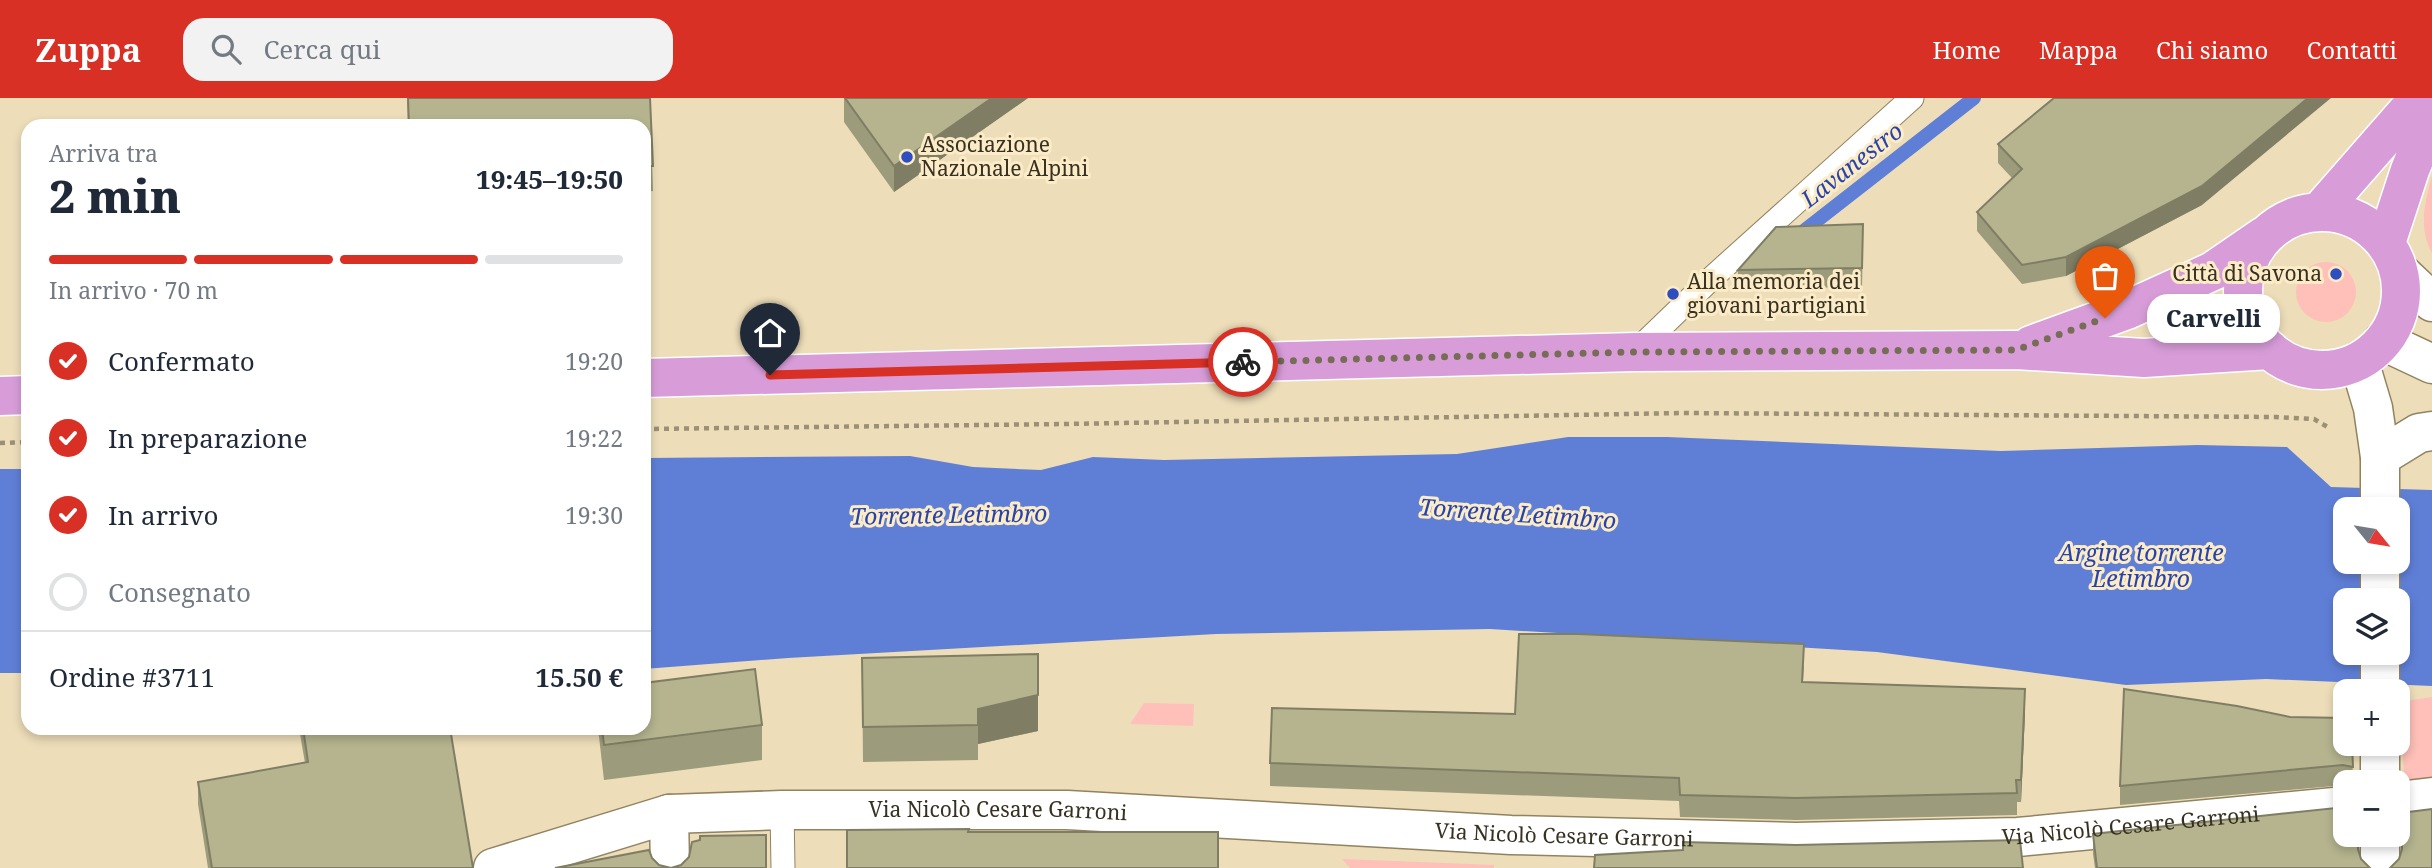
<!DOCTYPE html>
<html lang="it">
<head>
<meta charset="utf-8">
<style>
  body { margin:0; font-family:"Noto Serif",serif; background:#f2f2f3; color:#1f2937; height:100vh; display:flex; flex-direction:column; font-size:26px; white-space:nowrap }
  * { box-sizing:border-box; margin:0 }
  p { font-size:23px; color:#747a83 }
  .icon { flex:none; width:38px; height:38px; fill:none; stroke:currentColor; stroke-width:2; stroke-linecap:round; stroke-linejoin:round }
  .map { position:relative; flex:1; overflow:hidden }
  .side { position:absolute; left:21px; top:21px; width:630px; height:616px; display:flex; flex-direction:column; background:#fff; border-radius:21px; box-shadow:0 4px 10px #0003 }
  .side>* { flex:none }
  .needle { width:46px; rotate:120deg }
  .tools { position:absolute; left:2333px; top:399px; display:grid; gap:14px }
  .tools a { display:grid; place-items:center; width:77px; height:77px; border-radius:14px; background:#fff; box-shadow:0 4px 10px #0003; font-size:35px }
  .pin { position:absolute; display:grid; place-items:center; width:60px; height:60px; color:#fff; margin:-72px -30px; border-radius:50% 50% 50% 0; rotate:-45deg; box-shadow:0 0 7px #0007 }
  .pin .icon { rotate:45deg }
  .courier { position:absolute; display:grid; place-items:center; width:70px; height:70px; margin:-35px; border:5px solid #d93025; border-radius:50%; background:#fff; color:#222; box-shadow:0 2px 9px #0007 }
  .bubble { position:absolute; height:49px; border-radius:21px; background:#fff; box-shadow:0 4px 10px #0003; font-size:23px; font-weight:800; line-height:49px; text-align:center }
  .overview em { font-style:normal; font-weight:800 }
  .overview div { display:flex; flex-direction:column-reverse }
  .overview { display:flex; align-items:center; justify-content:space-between; height:119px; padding:0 28px }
  h1 { font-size:46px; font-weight:800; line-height:52px }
  .bar { display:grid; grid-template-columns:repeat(4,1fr); gap:10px 7px; align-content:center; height:84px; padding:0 28px }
  .bar i { height:9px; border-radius:5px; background:#e0e1e3 }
  .bar .current { background:#d93025 }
  .bar p { grid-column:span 4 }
  .line { display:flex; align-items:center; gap:18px; padding:0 28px; border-top:2px solid #e0e1e3 }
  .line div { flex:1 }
  ol { padding:0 28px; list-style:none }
  li { display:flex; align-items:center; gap:21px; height:77px }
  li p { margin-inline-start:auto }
  li .icon { padding:7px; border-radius:50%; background:#d93025; color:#fff; stroke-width:4 }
  li:last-child { color:#747a83 }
  li i { width:38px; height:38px; border:4px solid #e0e1e3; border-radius:50% }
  header { display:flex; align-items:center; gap:42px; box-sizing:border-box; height:98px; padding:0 35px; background:#d93025; color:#fff }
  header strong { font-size:33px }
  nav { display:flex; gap:38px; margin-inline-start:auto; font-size:24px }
  .search { width:490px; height:63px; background:#f2f2f3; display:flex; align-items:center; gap:18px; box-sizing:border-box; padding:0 24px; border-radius:21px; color:#747a83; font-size:26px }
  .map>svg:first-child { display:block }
  .green { fill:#fec0b8 }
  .water { fill:#5f7fd7; fill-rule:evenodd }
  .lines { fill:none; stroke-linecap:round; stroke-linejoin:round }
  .stream { stroke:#5f7fd7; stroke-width:14 }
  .service-casing { stroke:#918361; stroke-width:25 }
  .minor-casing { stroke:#918361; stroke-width:41 }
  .tertiary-casing { stroke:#918361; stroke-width:41 }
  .secondary-casing { stroke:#918361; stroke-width:41 }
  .primary-casing { stroke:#fff; stroke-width:41 }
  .path { stroke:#9b9075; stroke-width:4.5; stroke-dasharray:5 5; stroke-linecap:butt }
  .service { stroke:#fff; stroke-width:23 }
  .minor { stroke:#fff; stroke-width:38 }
  .tertiary { stroke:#fff; stroke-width:38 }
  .secondary { stroke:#fff; stroke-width:38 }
  .primary { stroke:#d89dd9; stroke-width:38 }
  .wall { fill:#9c9b7b }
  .shaded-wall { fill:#7f7e64 }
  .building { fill:#b5b48f; stroke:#7f7e64; stroke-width:2 }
  .done { stroke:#776d57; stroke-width:7; stroke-dasharray:0 12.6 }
  .route { stroke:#d93025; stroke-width:9 }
  .poi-dot { fill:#2e4dbe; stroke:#fbebc6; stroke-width:2.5 }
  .labels { text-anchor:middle; stroke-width:6; stroke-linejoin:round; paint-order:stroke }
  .poi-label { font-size:21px; fill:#373122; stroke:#fbebc6; text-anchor:start }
  .street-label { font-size:21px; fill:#373122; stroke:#fbebc6 }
  .water-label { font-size:23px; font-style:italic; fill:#2743ab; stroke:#fbebc6 }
</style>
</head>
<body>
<header>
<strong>Zuppa</strong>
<div class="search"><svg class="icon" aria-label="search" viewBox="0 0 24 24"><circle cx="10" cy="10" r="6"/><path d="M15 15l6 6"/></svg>Cerca qui</div>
<nav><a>Home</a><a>Mappa</a><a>Chi siamo</a><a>Contatti</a></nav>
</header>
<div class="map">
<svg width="2432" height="770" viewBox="0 0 2432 770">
  <rect width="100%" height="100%" fill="#edddb9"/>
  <path class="green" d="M2432 78V155C2418 130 2425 103 2432 78Z
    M2296 194a30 30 0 1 1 60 0a30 30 0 1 1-60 0Z
    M2432 599V682L2405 685 2398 604Z
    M1144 605 1194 606 1193 628 1130 626Z
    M1342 761 1494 767V770H1350Z"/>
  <path class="water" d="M1568 339H1667L2001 353 2198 347 2287 349 2331 389 2432 392V588L2266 581 2126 587 1877 554 1490 531 1216 536 788 560 644 571V360L910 358 973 369 1041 372 1093 359 1164 362 1457 356ZM2345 411H2398V464H2345ZM2345 502H2398V555H2345Z
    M0 371H28V575H0Z"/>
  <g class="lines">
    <path class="stream" d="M1796 139 1974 0"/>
    <g class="service-casing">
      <path id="service" d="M1635 254 1714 178 1912 0
        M782 712 783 770"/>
    </g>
    <g class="minor-casing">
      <g id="minor">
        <path d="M2398 703 2432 699"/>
        <path d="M669 716 670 770"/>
        <path id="s1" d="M493 770 669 716 782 712H1067L1511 737 1796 744 2018 739 2345 708"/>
      </g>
    </g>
    <g class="tertiary-casing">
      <path id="tertiary" d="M2359 263 2373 310 2380 359V411
        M2380 464V502
        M2380 555V593
        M2380 646V684
        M2380 770V737"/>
    </g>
    <g class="secondary-casing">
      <path id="secondary" d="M2400 174 2432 204
        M2383 243 2432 266
        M2380 359 2419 335 2432 333"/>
    </g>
    <g class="primary-casing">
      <path id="primary" d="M2320 113 2419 0
        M2243 193a79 79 0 1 1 158 0a79 79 0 1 1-158 0Z
        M2386 145 2410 72 2432 17
        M2031 247 2127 212 2213 173 2264 138
        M644 280 1635 254 2016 252 2144 260 2270 252
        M0 298 28 297"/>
    </g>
    <path class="path" d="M644 331 1065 326 1683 315 2276 319 2314 321 2331 331
      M0 345 28 344
      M482 630V640"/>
    <use href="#service" class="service"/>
    <use href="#minor" class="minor"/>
    <use href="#tertiary" class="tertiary"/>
    <use href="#secondary" class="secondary"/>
    <use href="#primary" class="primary"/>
  </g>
  <path class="wall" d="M407 0H650L653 93 644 94V28H408Z
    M844 0H1028L894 94 844 24Z
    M1998 46 2202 107 2066 178 2022 186 1977 133V114L2012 80 1998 65Z
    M1863 145 1862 189 1738 191V172Z
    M862 560 1038 633 978 646V662L863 664Z
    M1804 568 1803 584 2025 614 2021 704H2017V717L1796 722 1680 719 1679 703 1270 688V665L1515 616Z
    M762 627V662L604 682 598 630H644Z
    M299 630H450L473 770H208L198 706V684L305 665Z
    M2352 646 2353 684H2345V687L2120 707V688Z
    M2093 736 2358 751 2361 761 2370 770H2095L2093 756Z"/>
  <path class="shaded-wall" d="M992 0H1028L894 94V68Z
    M2308 0H2331L2202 107 2066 178V159Z
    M1038 556V633L978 646V662V611Z
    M2025 591V614L2021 704V682Z"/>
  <path class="building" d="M408 0H650L653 68H644V28H409Z
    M845 0H992L894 68Z
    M2054 0H2308L2202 88 2066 159 2022 167 1977 114 2022 71 1998 46Z
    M1863 126 1862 170 1738 172 1776 129Z
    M1519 536H1578L1804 546 1802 584 2025 591 2021 682H2016L2017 695 1796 700 1680 697 1679 680 1270 665 1272 610 1515 616Z
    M1038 556V597L978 611V627L863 629 862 560Z
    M755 571 762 627 604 647 602 630H644V585Z
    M2124 591 2237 608 2290 619 2345 620V646H2352L2353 669 2343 667 2120 688Z
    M303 630H450L473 770H212L198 684 308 664Z
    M2345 709V737H2358V751L2361 761 2370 770H2097L2093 736Z
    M2432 711V770H2390L2399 761 2402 751 2401 715Z
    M969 731 968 734H1218V770H847V732Z
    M766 737V770H555L649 752 652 760 659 767 671 770 681 767 689 759 692 744 700 742V738Z
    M2020 742 2023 770H1594L1595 757 1683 752V744L1796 747Z"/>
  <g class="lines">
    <path class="done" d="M1243 264 1635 254 2016 252 2105 220"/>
    <path class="route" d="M770 277 1243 264"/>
  </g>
  <g class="poi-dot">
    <circle cx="907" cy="59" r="7"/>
    <circle cx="2336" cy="176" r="7"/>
    <circle cx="1673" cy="196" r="7"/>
  </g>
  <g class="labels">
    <g class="poi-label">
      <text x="921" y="54">Associazione<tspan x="921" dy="24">Nazionale Alpini</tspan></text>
      <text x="2322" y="183" text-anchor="end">Città di Savona</text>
      <text x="1687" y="191">Alla memoria dei<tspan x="1687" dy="24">giovani partigiani</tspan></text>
    </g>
    <g class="street-label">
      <text dy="7" stroke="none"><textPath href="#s1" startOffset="513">Via Nicolò Cesare Garroni</textPath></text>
      <text dy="7" stroke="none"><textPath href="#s1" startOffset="1647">Via Nicolò Cesare Garroni</textPath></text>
      <text dy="7" stroke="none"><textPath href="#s1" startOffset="1080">Via Nicolò Cesare Garroni</textPath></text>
    </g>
    <g class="water-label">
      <text transform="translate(1852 67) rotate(-38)" y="8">Lavanestro</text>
      <text transform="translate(1518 416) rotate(4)" y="8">Torrente Letimbro</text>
      <text transform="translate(949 417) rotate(-1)" y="8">Torrente Letimbro</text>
      <text x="2141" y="463">Argine torrente<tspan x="2141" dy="26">Letimbro</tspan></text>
    </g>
  </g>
</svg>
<div class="tools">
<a><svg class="needle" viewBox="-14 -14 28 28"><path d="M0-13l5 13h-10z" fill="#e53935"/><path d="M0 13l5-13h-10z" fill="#747a83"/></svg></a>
<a><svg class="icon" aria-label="layers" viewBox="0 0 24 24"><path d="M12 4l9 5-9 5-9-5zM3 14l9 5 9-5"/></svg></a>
<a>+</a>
<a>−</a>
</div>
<div class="pin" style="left:2105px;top:220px;background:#ea580c"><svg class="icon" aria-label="bag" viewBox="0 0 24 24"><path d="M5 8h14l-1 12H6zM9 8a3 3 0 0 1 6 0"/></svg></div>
<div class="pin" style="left:770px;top:277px;background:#1f2937"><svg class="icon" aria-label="home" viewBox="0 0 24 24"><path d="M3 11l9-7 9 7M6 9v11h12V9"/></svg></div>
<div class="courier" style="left:1243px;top:264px"><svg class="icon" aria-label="bike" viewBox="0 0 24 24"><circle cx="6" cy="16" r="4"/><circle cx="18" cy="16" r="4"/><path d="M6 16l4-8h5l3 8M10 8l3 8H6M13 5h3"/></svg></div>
<div class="bubble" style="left:2147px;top:196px;width:133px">Carvelli</div>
<section class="side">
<div class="overview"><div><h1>2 min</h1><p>Arriva tra</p></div><em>19:45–19:50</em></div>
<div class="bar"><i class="current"></i><i class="current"></i><i class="current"></i><i></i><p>In arrivo · 70 m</p></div>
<ol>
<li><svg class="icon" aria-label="check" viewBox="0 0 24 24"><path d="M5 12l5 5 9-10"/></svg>Confermato<p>19:20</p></li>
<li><svg class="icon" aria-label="check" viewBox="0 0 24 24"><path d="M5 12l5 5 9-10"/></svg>In preparazione<p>19:22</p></li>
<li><svg class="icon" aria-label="check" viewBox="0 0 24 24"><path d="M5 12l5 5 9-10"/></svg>In arrivo<p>19:30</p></li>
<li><i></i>Consegnato</li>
</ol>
<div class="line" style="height:91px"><div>Ordine #3711</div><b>15.50 €</b></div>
</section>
</div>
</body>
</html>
